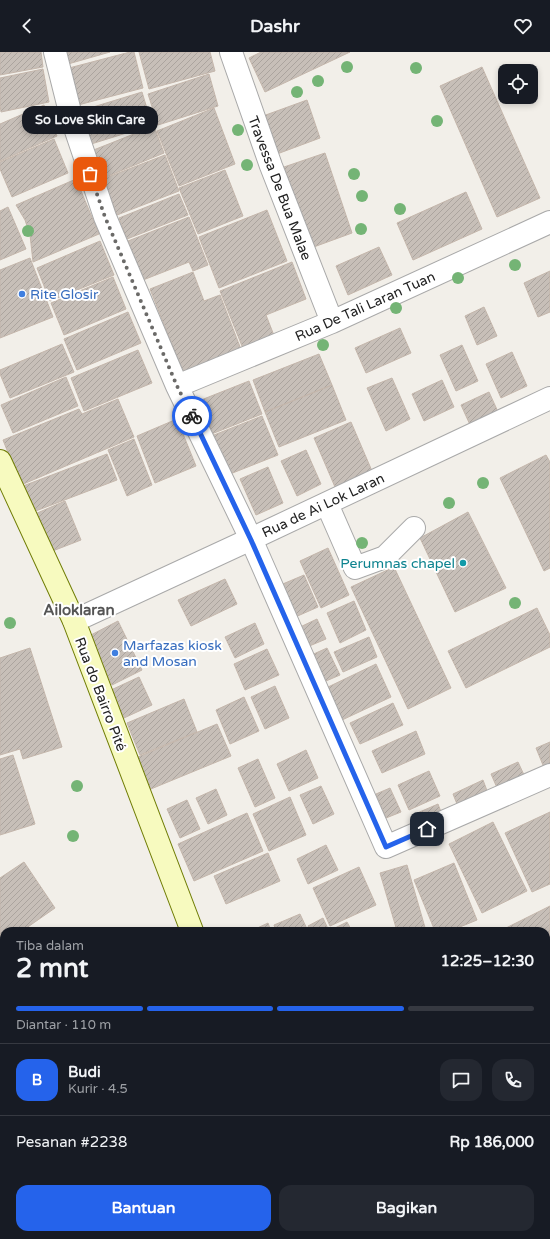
<!DOCTYPE html>
<html lang="id">
<head>
<meta charset="utf-8">
<style>
  body { margin:0; font-family:"Varela Round",sans-serif; background:#242831; color:#f1f3f6; height:100vh; display:flex; flex-direction:column; font-size:15px; white-space:nowrap }
  * { box-sizing:border-box; margin:0 }
  p { font-size:13px; color:#9ea1a6 }
  .icon { flex:none; width:22px; height:22px; fill:none; stroke:currentColor; stroke-width:2; stroke-linecap:round; stroke-linejoin:round }
  .map { position:relative; flex:1; overflow:hidden }
  .panel { position:absolute; left:0px; top:875px; width:550px; height:312px; display:flex; flex-direction:column; background:#171b24; border-radius:12px 12px 0 0; box-shadow:0 2px 6px #0003 }
  .panel>* { flex:none }
  .buttons { position:absolute; left:498px; top:12px; display:grid; gap:8px }
  .buttons a { display:grid; place-items:center; width:40px; height:40px; border-radius:8px; background:#171b24; box-shadow:0 2px 6px #0003; font-size:20px }
  .pin { position:absolute; display:grid; place-items:center; width:34px; height:34px; color:#fff; margin:-17px; border-radius:8px; box-shadow:0 2px 6px #0006 }
  .courier { position:absolute; display:grid; place-items:center; width:40px; height:40px; margin:-20px; border:3px solid #2563eb; border-radius:50%; background:#fff; color:#222; box-shadow:0 1px 5px #0007 }
  .bubble { position:absolute; height:28px; border-radius:12px; background:#171b24; box-shadow:0 2px 6px #0003; font-size:13px; font-weight:700; line-height:28px; text-align:center }
  .overview em { font-style:normal; font-weight:700 }
  .overview div { display:flex; flex-direction:column-reverse }
  .overview { display:flex; align-items:center; justify-content:space-between; height:68px; padding:0 16px }
  h1 { font-size:26px; font-weight:700; line-height:30px }
  .bar { display:grid; grid-template-columns:repeat(4,1fr); gap:6px 4px; align-content:center; height:48px; padding:0 16px }
  .bar i { height:5px; border-radius:3px; background:#363941 }
  .bar .current { background:#2563eb }
  .bar p { grid-column:span 4 }
  .line { display:flex; align-items:center; gap:10px; padding:0 16px; border-top:1px solid #363941 }
  .line div { flex:1 }
  .round { display:grid; place-items:center; flex:none; width:42px; height:42px; border-radius:12px; background:#242831 }
  .cta { display:flex; gap:8px; margin-top:auto; padding:8px 16px }
  .cta a { flex:1; height:46px; border-radius:12px; background:#2563eb; color:#fff; font-size:16px; font-weight:700; line-height:46px; text-align:center }
  .cta a+a { background:#242831; color:#f1f3f6 }
  header { display:flex; justify-content:space-between; align-items:center; height:52px; padding:0 16px; background:#171b24; font-size:18px; font-weight:700 }
  .map>svg:first-child { display:block }
  .building { fill:url(#building-hatch); stroke:#c4b6ab }
  .lines { fill:none; stroke-linecap:round; stroke-linejoin:round }
  .service-casing { stroke:#a9a9a9; stroke-width:21 }
  .minor-casing { stroke:#a9a9a9; stroke-width:24 }
  .secondary-casing { stroke:#707d05; stroke-width:24 }
  .service { stroke:#fff; stroke-width:19 }
  .minor { stroke:#fff; stroke-width:22 }
  .secondary { stroke:#f7fabf; stroke-width:22 }
  .tree { fill:#74b475 }
  .done { stroke:#6b6a68; stroke-width:4; stroke-dasharray:0 7.2 }
  .route { stroke:#2563eb; stroke-width:5 }
  .shop-dot { fill:#3f7fe0; stroke:#fff; stroke-width:1.5 }
  .culture-dot { fill:#0f9aa8; stroke:#fff; stroke-width:1.5 }
  .labels { text-anchor:middle; stroke-width:4; stroke-linejoin:round; paint-order:stroke }
  .street-label { font-size:14px; fill:#222; stroke:#fff }
  .shop-label { font-size:14px; fill:#366cbe; stroke:#fff; text-anchor:start }
  .culture-label { font-size:14px; fill:#0d838f; stroke:#fff; text-anchor:end }
  .neighbourhood-label { font-size:15px; font-weight:bold; fill:#555; stroke:#fff }
</style>
</head>
<body>
<header><svg class="icon" aria-label="back" viewBox="0 0 24 24"><path d="M15 5l-7 7 7 7"/></svg>Dashr<svg class="icon" aria-label="heart" viewBox="0 0 24 24"><path d="M12 20l-8-8c-3-5 5-10 8-4 3-6 11-1 8 4z"/></svg></header>
<div class="map">
<svg width="550" height="1187" viewBox="0 0 550 1187">
  <defs>
    <pattern id="building-hatch" width="6" height="6" patternUnits="userSpaceOnUse"><rect width="6" height="6" fill="#c7bfb8"/><path d="M-1 1l2-2M0 6l6-6M5 7l2-2" fill="none" stroke="#aba49e"/></pattern>
  </defs>
  <rect width="100%" height="100%" fill="#f2efe9"/>
  <path class="building" d="M0 0H41L43 15 0 23Z
    M64 0H110L68 12Z
    M130 0H134L143 36 78 53 69 16Z
    M139 0H210L215 19 149 37Z
    M261 0H350L265 40 249 6Z
    M482 15 540 146 497 165 440 34Z
    M43 17 49 50 1 60 0 53V26Z
    M209 22 218 54 158 73 148 42Z
    M142 40 152 73 88 93 77 60Z
    M307 48 320 86 277 102 263 64Z
    M44 53 57 84 0 109V72Z
    M214 56 235 112 179 134 157 79Z
    M154 74 164 101 101 127 91 99Z
    M54 87 68 121 12 145 0 117V110Z
    M325 101 352 181 311 196 284 115Z
    M165 103 179 139 117 163 103 127Z
    M225 118 243 164 198 182 179 136Z
    M76 127 99 182 33 210 30 183 25 168 16 153Z
    M466 140 482 177 413 208 397 171Z
    M179 142 188 163 127 187 119 166Z
    M8 155 26 197 0 208V159Z
    M267 158 287 209 219 236 199 185Z
    M189 165 208 213 193 219 189 210 143 228 128 189Z
    M100 189 114 223 50 249 37 216Z
    M379 195 392 223 348 243 336 214Z
    M30 206 53 265 0 286V218Z
    M292 210 306 247 266 263 275 286 244 299 220 239Z
    M550 219V260L538 265 524 231Z
    M193 220 204 249 220 243 242 300 184 323 150 237Z
    M113 225 126 257 64 283 51 251Z
    M484 255 497 284 477 293 465 264Z
    M128 260 141 291 77 318 64 287Z
    M400 276 411 301 366 321 355 296Z
    M62 292 74 320 10 346 0 322V318Z
    M462 293 478 329 456 339 440 303Z
    M138 298 152 331 84 359 71 326Z
    M512 300 527 334 501 346 486 312Z
    M319 302 332 333 265 360 253 328Z
    M66 325 78 354 13 381 1 353Z
    M392 326 410 367 386 379 367 336Z
    M442 328 454 355 424 369 412 342Z
    M249 329 262 362 209 383 196 350Z
    M332 333 346 368 279 395 265 360Z
    M489 340 499 362 471 375 461 353Z
    M118 347 134 385 21 433 3 388 79 357 82 362Z
    M262 364 278 403 225 424 209 385Z
    M177 367 196 414 155 431 137 384Z
    M351 370 375 426 338 442 314 386Z
    M134 387 152 433 127 444 108 398Z
    M306 398 321 432 297 444 281 409Z
    M107 402 117 428 33 460 23 434Z
    M546 403 550 410V516L544 519 500 426Z
    M268 415 283 451 256 463 240 427Z
    M65 449 81 488 50 500 35 462Z
    M468 460 506 536 455 560 420 486Z
    M328 496 349 543 321 556 300 509Z
    M394 515 451 636 408 657 351 535Z
    M304 523 318 555 293 566 278 534Z
    M225 527 237 552 191 574 178 548Z
    M354 549 366 578 340 591 327 561Z
    M537 556 550 583V595L466 636 448 599Z
    M317 567 326 587 307 595 298 576Z
    M118 569 142 618 112 633 89 584Z
    M255 571 264 592 235 606 225 585Z
    M369 585 377 605 343 620 334 600Z
    M30 596 62 695 23 707 20 697 0 703V606Z
    M327 596 340 623 319 632 307 605Z
    M267 597 279 623 245 638 234 612Z
    M376 612 391 645 342 668 326 636Z
    M139 625 152 653 124 666 111 638Z
    M275 634 289 666 265 677 251 645Z
    M244 645 259 679 230 692 216 658Z
    M184 647 197 680 140 703 127 671Z
    M393 651 403 673 360 692 350 671Z
    M217 672 231 704 146 739 133 707Z
    M416 679 425 702 382 721 372 699Z
    M550 690V715L545 718 536 696Z
    M306 698 318 726 289 739 277 712Z
    M13 703 35 772 0 783V707Z
    M258 707 275 746 255 755 238 716Z
    M518 710 525 725 498 738 491 722Z
    M429 719 440 744 409 758 398 733Z
    M483 728 489 744 459 757 453 742Z
    M321 734 334 762 313 772 300 743Z
    M390 736 401 760 386 766 376 742Z
    M216 737 227 763 208 772 196 746Z
    M290 745 306 783 269 799 253 762Z
    M187 748 200 777 180 786 167 757Z
    M438 752 443 765 421 775 415 762Z
    M550 760V832L532 840 505 781Z
    M247 761 263 799 194 829 178 792Z
    M493 770 527 839 482 861 449 792Z
    M326 793 338 818 308 832 297 807Z
    M268 801 280 829 226 852 214 824Z
    M24 810 55 856 22 879H4V889L0 883V826Z
    M454 811 477 868 450 879H435L414 828Z
    M407 813 426 879H397L380 821Z
    M359 815 376 853 330 874 313 836Z
    M550 854V921L546 923V879H500Z
    M300 862 308 879H276L274 873Z
    M323 866 329 879 347 870 352 879H311L308 874Z
    M268 871 271 879H251Z
    M126 1183H138L128 1187Z
    M159 1183H172L173 1187H151V1186Z
    M180 1183H251L252 1185 248 1187H181Z"/>
  <g class="lines">
    <g class="service-casing">
      <path id="service" d="M546 929 550 927"/>
    </g>
    <g class="minor-casing">
      <path id="minor" d="M55 0 71 64 105 165 177 334 251 487 386 795 550 723
        M231 0 271 114 332 270
        M177 334 332 270 550 170
        M327 452 355 516 385 505 414 476
        M74 569 251 487 550 346
        M0 1036 4 1033"/>
    </g>
    <g class="secondary-casing">
      <path id="secondary" d="M0 409 74 569 192 879
        M315 1183 317 1187"/>
    </g>
    <use href="#service" class="service"/>
    <use href="#minor" class="minor"/>
    <use href="#secondary" class="secondary"/>
  </g>
  <g class="tree">
    <circle cx="347" cy="15" r="6"/>
    <circle cx="416" cy="16" r="6"/>
    <circle cx="318" cy="29" r="6"/>
    <circle cx="297" cy="40" r="6"/>
    <circle cx="437" cy="69" r="6"/>
    <circle cx="238" cy="78" r="6"/>
    <circle cx="247" cy="113" r="6"/>
    <circle cx="354" cy="122" r="6"/>
    <circle cx="362" cy="144" r="6"/>
    <circle cx="400" cy="157" r="6"/>
    <circle cx="361" cy="177" r="6"/>
    <circle cx="28" cy="179" r="6"/>
    <circle cx="515" cy="213" r="6"/>
    <circle cx="458" cy="226" r="6"/>
    <circle cx="396" cy="256" r="6"/>
    <circle cx="323" cy="293" r="6"/>
    <circle cx="483" cy="431" r="6"/>
    <circle cx="449" cy="451" r="6"/>
    <circle cx="362" cy="491" r="6"/>
    <circle cx="515" cy="551" r="6"/>
    <circle cx="10" cy="571" r="6"/>
    <circle cx="77" cy="734" r="6"/>
    <circle cx="73" cy="784" r="6"/>
  </g>
  <g class="lines">
    <path class="done" d="M90 122 105 165 177 334 192 364"/>
    <path class="route" d="M192 364 251 488 386 795 427 777"/>
  </g>
  <g class="shop-dot">
    <circle cx="22" cy="242" r="4"/>
    <circle cx="115" cy="601" r="4"/>
  </g>
  <circle class="culture-dot" cx="463" cy="511" r="4"/>
  <g class="labels">
    <g class="street-label">
      <text transform="translate(280 136) rotate(69)" y="5">Travessa De Bua Malae</text>
      <text transform="translate(365 254) rotate(-24)" y="5">Rua De Tali Laran Tuan</text>
      <text transform="translate(323 453) rotate(-25)" y="5">Rua de Ai Lok Laran</text>
      <text transform="translate(101 642) rotate(69)" y="5">Rua do Bairro Pité</text>
    </g>
    <g class="shop-label">
      <text x="30" y="247">Rite Glosir</text>
      <text x="123" y="598">Marfazas kiosk<tspan x="123" dy="16">and Mosan</tspan></text>
    </g>
    <g class="culture-label">
      <text x="455" y="516">Perumnas chapel</text>
    </g>
    <g class="neighbourhood-label">
      <text x="79" y="563">Ailoklaran</text>
    </g>
  </g>
</svg>
<div class="buttons">
<a><svg class="icon" aria-label="locate" viewBox="0 0 24 24"><circle cx="12" cy="12" r="6"/><path d="M12 2v4M12 18v4M2 12h4M18 12h4"/></svg></a>
</div>
<div class="pin" style="left:90px;top:122px;background:#ea580c"><svg class="icon" aria-label="bag" viewBox="0 0 24 24"><path d="M5 8h14l-1 12H6zM9 8a3 3 0 0 1 6 0"/></svg></div>
<div class="pin" style="left:427px;top:777px;background:#1f2937"><svg class="icon" aria-label="home" viewBox="0 0 24 24"><path d="M3 11l9-7 9 7M6 9v11h12V9"/></svg></div>
<div class="courier" style="left:192px;top:364px"><svg class="icon" aria-label="bike" viewBox="0 0 24 24"><circle cx="6" cy="16" r="4"/><circle cx="18" cy="16" r="4"/><path d="M6 16l4-8h5l3 8M10 8l3 8H6M13 5h3"/></svg></div>
<div class="bubble" style="left:22px;top:54px;width:136px">So Love Skin Care</div>
<section class="panel">
<div class="overview"><div><h1>2 mnt</h1><p>Tiba dalam</p></div><em>12:25–12:30</em></div>
<div class="bar"><i class="current"></i><i class="current"></i><i class="current"></i><i></i><p>Diantar · 110 m</p></div>
<div class="line" style="height:72px"><b class="round" style="background:#2563eb;color:#fff">B</b><div><b>Budi</b><p>Kurir · 4.5</p></div><a class="round"><svg class="icon" aria-label="chat" viewBox="0 0 24 24"><path d="M4 5h16v11H9l-5 4z"/></svg></a><a class="round"><svg class="icon" aria-label="phone" viewBox="0 0 24 24"><path d="M5 4h4l2 5-3 2q2 4 5 5l2-3 5 2v4C11 20 4 13 5 4z"/></svg></a></div>
<div class="line" style="height:52px"><div>Pesanan #2238</div><b>Rp 186,000</b></div>
<div class="cta"><a>Bantuan</a><a>Bagikan</a></div>
</section>
</div>
</body>
</html>
